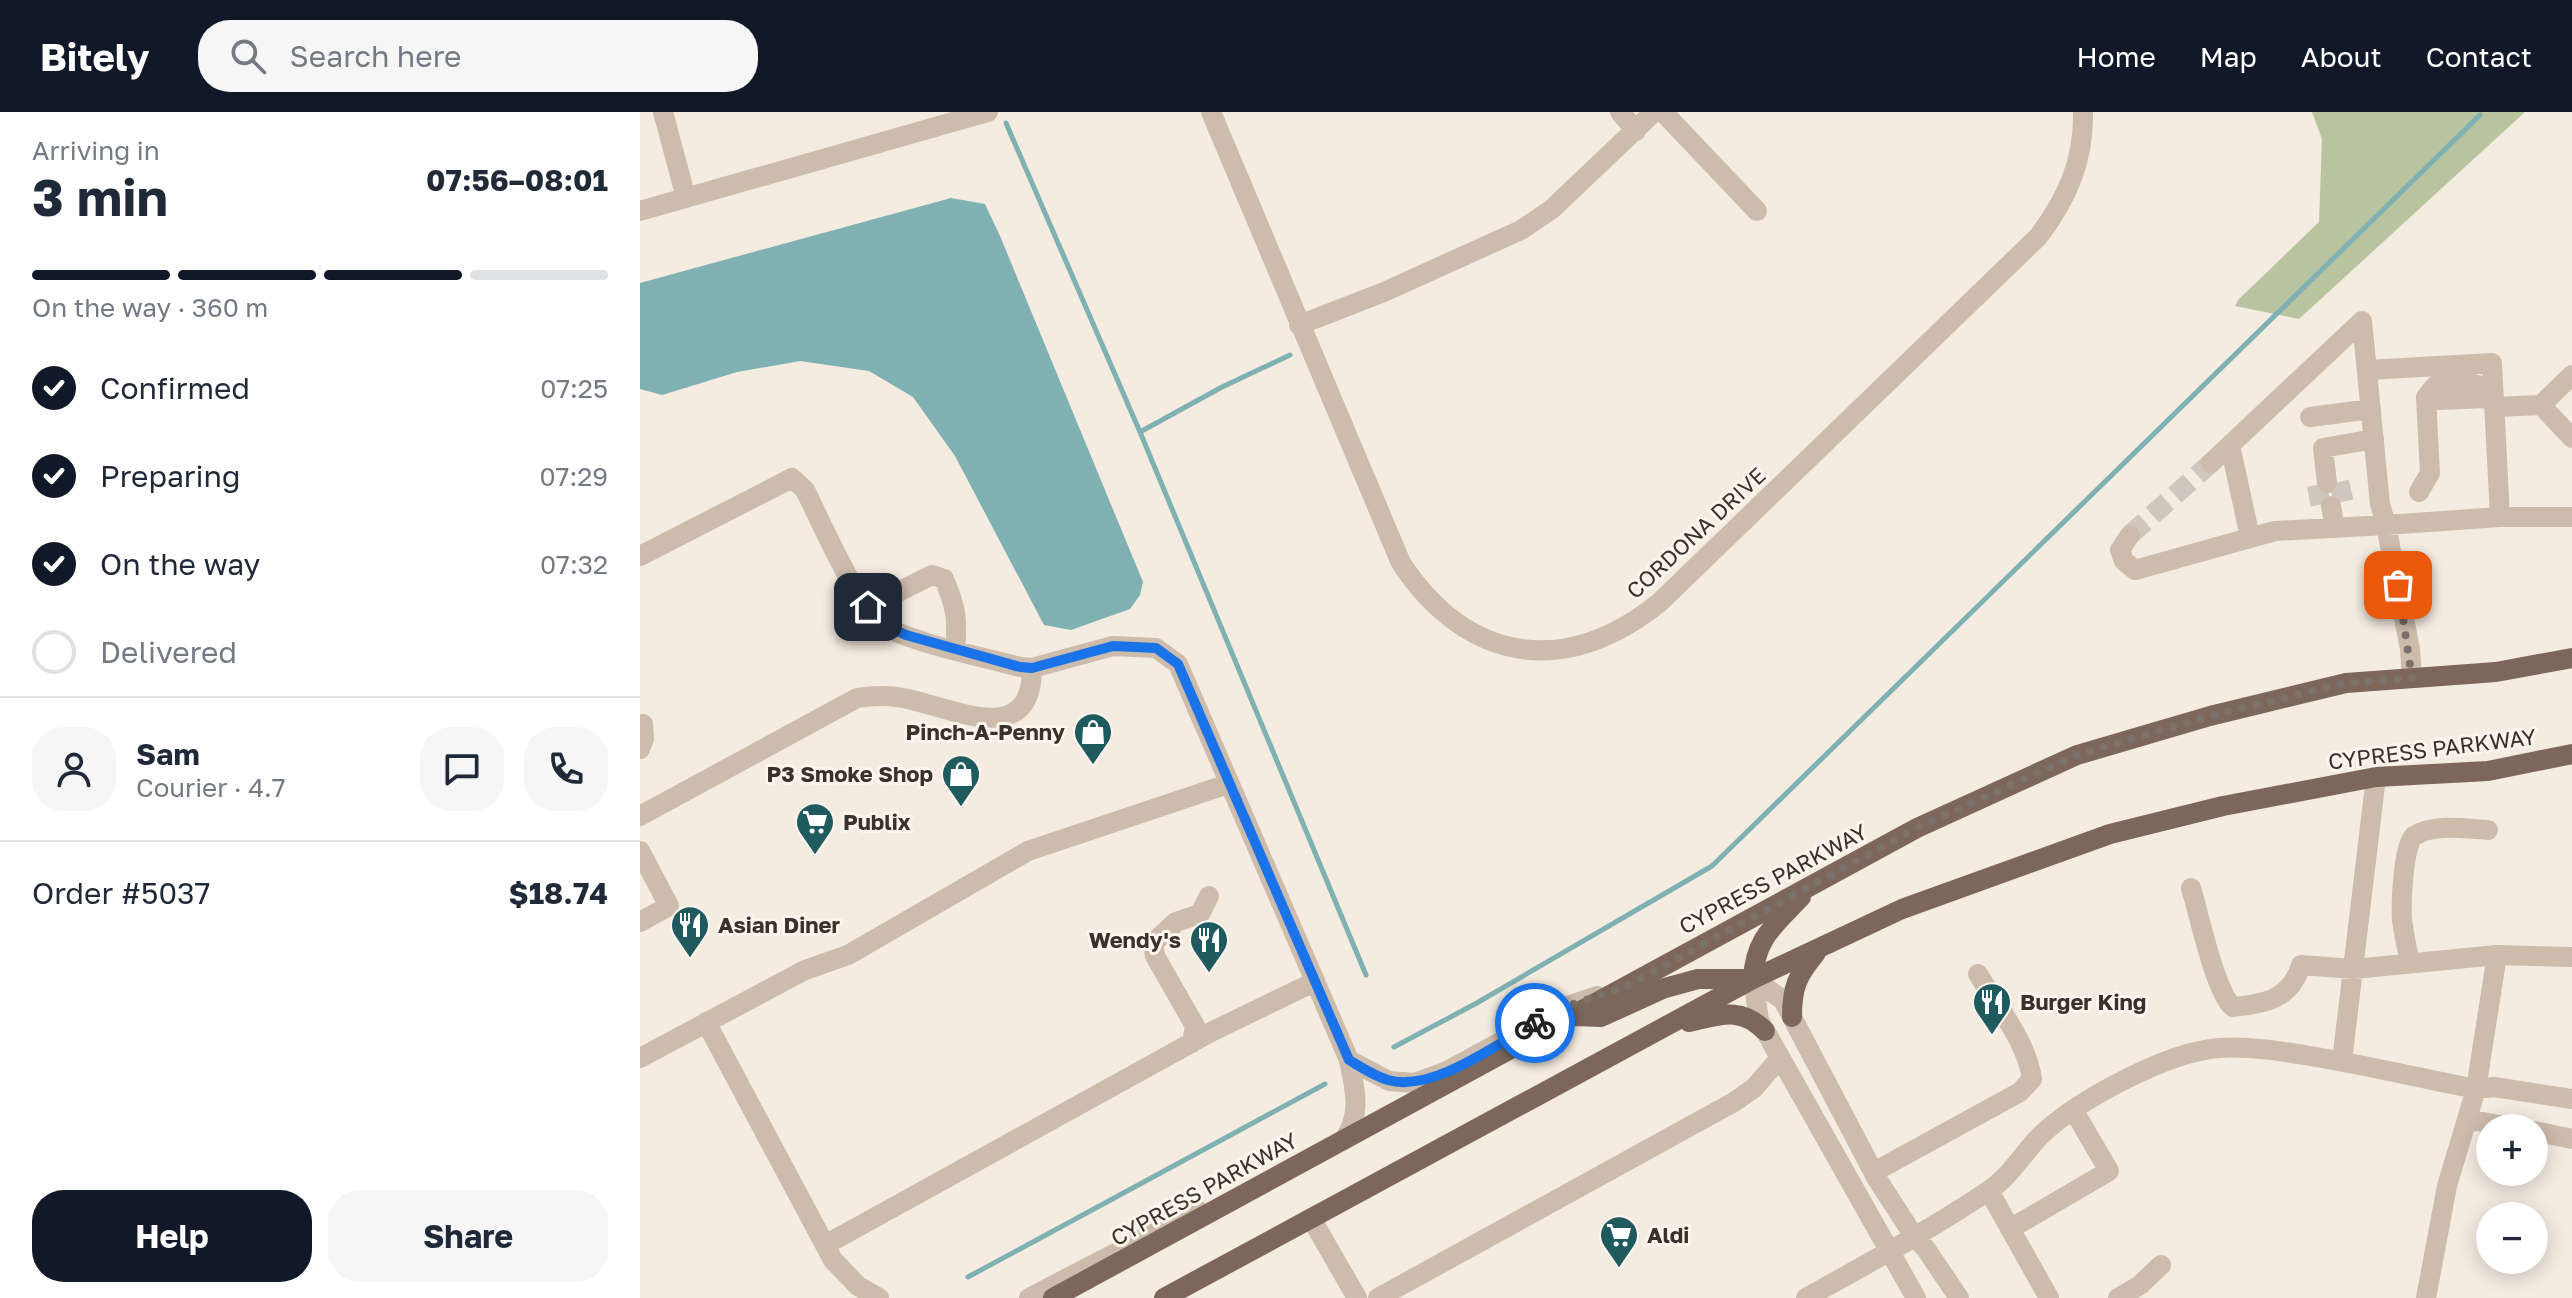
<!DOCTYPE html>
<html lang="en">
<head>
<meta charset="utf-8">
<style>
  body { margin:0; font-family:"Golos Text",sans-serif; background:#f6f6f7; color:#1f2937; height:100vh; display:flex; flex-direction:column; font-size:30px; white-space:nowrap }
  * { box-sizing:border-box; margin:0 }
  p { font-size:26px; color:#747a83 }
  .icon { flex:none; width:44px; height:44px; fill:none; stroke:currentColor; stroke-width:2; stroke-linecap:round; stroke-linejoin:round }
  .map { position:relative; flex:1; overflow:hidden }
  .side { display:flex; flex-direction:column; background:#fff; width:640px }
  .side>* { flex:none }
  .fabs { position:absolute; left:1836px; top:1002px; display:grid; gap:16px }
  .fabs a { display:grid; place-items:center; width:72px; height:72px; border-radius:50%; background:#fff; box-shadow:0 4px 20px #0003; font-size:40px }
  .pin { position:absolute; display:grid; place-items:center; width:68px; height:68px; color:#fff; margin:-34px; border-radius:16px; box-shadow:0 4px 12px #0006 }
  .courier { position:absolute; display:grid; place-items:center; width:80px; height:80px; margin:-40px; border:6px solid #1a73e8; border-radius:50%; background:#fff; color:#222; box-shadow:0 2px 10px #0007 }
  .headline em { font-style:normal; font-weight:700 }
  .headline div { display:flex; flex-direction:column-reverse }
  .headline { display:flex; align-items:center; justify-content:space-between; height:136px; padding:0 32px }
  h1 { font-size:52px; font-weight:700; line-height:60px }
  .bar { display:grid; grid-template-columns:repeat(4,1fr); gap:12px 8px; align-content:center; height:96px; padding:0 32px }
  .bar i { height:10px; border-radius:6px; background:#e0e1e3 }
  .bar .on { background:#111827 }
  .bar p { grid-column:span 4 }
  .line { display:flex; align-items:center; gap:20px; padding:0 32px; border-top:2px solid #e0e1e3 }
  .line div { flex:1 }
  .round { display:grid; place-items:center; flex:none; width:84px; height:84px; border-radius:32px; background:#f6f6f7 }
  ol { padding:0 32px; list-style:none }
  li { display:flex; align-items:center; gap:24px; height:88px }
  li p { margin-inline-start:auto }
  li .icon { padding:8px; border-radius:50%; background:#111827; color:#fff; stroke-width:4 }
  li:last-child { color:#747a83 }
  li i { width:44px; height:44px; border:4px solid #e0e1e3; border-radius:50% }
  .primary-button { display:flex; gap:16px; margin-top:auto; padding:16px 32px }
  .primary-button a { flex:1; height:92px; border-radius:32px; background:#111827; color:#fff; font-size:32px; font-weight:700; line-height:92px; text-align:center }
  .primary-button a+a { background:#f6f6f7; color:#1f2937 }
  header { display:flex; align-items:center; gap:48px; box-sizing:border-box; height:112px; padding:0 40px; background:#111827; color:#fff }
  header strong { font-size:38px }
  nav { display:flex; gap:44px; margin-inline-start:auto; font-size:28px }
  .search { width:560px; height:72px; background:#f6f6f7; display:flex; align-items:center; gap:20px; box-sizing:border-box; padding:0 28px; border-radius:32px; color:#747a83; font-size:30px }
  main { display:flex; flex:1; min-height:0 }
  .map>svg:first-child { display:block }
  .green { fill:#b8c4a0 }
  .water { fill:#7fb0b2 }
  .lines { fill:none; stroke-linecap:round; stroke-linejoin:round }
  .stream { stroke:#7fb0b2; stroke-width:5 }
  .minor-tunnel { stroke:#cfc6bd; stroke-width:20; stroke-dasharray:20 10; stroke-linecap:butt }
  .minor { stroke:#cdbbac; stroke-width:20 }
  .major { stroke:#7d675c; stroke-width:20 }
  .done { stroke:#7c716b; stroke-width:8; stroke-dasharray:0 14.4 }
  .route { stroke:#1a73e8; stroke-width:10 }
  .labels { text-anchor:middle; stroke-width:6; stroke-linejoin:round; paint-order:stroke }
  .street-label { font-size:22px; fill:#3b302b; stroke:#fbf5ee }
  .poi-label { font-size:22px; font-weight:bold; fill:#3b302b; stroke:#fbf5ee; text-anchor:start }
</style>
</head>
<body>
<header>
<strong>Bitely</strong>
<div class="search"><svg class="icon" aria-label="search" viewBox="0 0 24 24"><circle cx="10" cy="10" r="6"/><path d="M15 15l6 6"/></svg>Search here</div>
<nav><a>Home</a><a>Map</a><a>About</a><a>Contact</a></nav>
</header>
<main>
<section class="side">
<div class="headline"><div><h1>3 min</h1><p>Arriving in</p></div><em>07:56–08:01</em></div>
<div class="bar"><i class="on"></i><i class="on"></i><i class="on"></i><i></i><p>On the way · 360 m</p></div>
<ol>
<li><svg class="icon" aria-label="check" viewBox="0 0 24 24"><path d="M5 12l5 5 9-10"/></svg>Confirmed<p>07:25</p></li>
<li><svg class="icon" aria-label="check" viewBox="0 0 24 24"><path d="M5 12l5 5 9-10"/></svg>Preparing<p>07:29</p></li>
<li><svg class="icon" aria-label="check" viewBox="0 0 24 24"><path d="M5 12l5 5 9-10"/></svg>On the way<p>07:32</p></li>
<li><i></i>Delivered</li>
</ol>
<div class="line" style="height:144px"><a class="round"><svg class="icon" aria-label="person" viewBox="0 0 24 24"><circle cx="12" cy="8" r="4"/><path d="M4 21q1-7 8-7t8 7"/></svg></a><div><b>Sam</b><p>Courier · 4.7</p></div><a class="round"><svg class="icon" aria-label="chat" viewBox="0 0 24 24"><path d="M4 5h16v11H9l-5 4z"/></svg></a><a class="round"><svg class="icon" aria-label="phone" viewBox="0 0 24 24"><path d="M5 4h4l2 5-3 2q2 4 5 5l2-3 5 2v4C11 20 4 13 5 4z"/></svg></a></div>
<div class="line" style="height:104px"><div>Order #5037</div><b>$18.74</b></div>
<div class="primary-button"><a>Help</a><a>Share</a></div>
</section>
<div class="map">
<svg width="1932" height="1186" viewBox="0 0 1932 1186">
  <rect width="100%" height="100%" fill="#f4ebe1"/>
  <path class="green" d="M1672 0H1885L1659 207 1595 194 1598 188 1679 110 1682 27Z"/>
  <path class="water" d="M311 86 345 92 360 124 503 470 500 483 490 497 431 518 404 513 315 344 273 285 229 259 160 249 97 260 22 283 0 277V171Z"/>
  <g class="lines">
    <path class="stream" d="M366 11 500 320 726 863
      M500 320 582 275 650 243
      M754 935 835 892 1072 754 1840 3
      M328 1165 685 972"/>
    <path class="minor-tunnel" d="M1699 370 1704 391
      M1677 373 1681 396
      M1490 423 1571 351"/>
    <path class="minor" d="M23 0 46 86
      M571 0 761 451C828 552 927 566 1020 490L1398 125C1427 87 1444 49 1443 0
      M980 0 996 19
      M1023 0 1117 99
      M0 99 348 0
      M659 213 744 180 881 118 912 97 1014 0
      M1727 258 1852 251 1860 405
      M1786 285 1799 288 1846 286
      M1901 293 1932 326
      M1670 305 1731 297
      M1590 333 1610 425
      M1687 371 1683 336 1734 327
      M1779 380 1790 361 1786 285 1795 274 1807 270H1825L1838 273 1855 295 1901 293 1932 263
      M1691 394 1695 416
      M1490 423 1480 438 1484 449 1495 458 1635 419 1746 413 1740 392 1722 209 1571 351
      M0 444 152 366 165 378C180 408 217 492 240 511 263 529 347 546 380 555L392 556 473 534 516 536 538 552 709 948C715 978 722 1001 704 1028
      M228 495 292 463 304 467C316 495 318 507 315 537
      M1772 566 1770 537 1746 413 1860 405H1932
      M0 637 4 627 3 612
      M0 704 217 586C235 583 254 583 272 588 319 599 392 635 392 556
      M0 739 29 794 0 810
      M1551 776C1559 802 1575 880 1593 895 1625 892 1651 887 1661 853L1714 857 1857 843
      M1770 851C1767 837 1764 823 1762 808 1761 793 1763 732 1774 724 1793 711 1827 717 1848 718
      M1113 867 1143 888 1237 1067 1274 1124 1286 1137 1319 1186
      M1113 867 1119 908 1276 1186
      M66 910 193 1148 218 1174 239 1186
      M552 931 555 914 515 844 513 831 536 810 560 802 569 784
      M0 946 165 858 208 843 388 739 588 672
      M709 948 749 969 775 971 805 960 925 895 957 884
      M1702 949 1736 665
      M1827 1007 1875 1016
      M1894 1019 1932 1027
      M1234 1060 1380 980 1392 967C1387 930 1357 894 1338 862
      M1349 1079 1409 1186
      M671 1106 717 1186
      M1370 1117 1469 1059 1434 999
      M185 1133 571 920 674 870
      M389 1186 558 1098
      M738 1186 1094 990 1114 976 1140 946
      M1166 1186C1227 1152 1290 1118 1348 1079 1371 1064 1383 1041 1402 1022 1440 987 1527 940 1579 936 1609 934 1640 939 1670 944 1725 953 1780 966 1836 977L1854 975 1932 987
      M1478 1186 1500 1173 1521 1153
      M1786 1186 1807 1074 1836 977 1857 843 1932 845"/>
    <path class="major" d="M1113 867C1115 826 1134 814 1161 785
      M933 904 961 905 1025 876 1058 867H1113
      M1152 905C1152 875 1157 864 1176 841
      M1049 910C1080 903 1101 894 1125 919
      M413 1186 1277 716 1437 643 1570 604 1706 571 1856 560 1932 546
      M524 1186 1113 867 1262 797 1470 722 1583 694 1736 665 1848 659 1932 642"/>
  </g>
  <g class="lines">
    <path class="done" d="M895 911 925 895 987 874 1277 716 1437 643 1570 604 1706 571 1772 566 1758 473"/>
    <path class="route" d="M228 495 240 511 266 523 380 555 392 556 473 534 516 536 538 552 709 948C721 955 734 964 748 968 792 981 857 932 895 911"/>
  </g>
  <defs>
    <g id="shop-pin" transform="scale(2)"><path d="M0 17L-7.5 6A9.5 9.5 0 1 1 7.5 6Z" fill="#1f5a5e" stroke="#fbf5ee"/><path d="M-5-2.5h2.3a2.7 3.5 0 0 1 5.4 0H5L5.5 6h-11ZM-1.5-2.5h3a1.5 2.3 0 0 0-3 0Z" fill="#fff"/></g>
    <g id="supermarket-pin" transform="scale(2)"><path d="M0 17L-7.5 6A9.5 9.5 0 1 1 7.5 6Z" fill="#1f5a5e" stroke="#fbf5ee"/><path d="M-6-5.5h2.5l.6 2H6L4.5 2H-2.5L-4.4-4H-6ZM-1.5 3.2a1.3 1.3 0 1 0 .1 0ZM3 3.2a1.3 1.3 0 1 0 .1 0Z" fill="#fff"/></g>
    <g id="restaurant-pin" transform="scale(2)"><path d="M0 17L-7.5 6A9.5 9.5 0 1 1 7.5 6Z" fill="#1f5a5e" stroke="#fbf5ee"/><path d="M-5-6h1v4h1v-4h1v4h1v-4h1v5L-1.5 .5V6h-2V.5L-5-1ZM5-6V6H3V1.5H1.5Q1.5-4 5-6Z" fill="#fff"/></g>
  </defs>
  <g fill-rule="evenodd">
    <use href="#shop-pin" x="453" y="620"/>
    <use href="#shop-pin" x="321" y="662"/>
    <use href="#supermarket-pin" x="175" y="710"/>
    <use href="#restaurant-pin" x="50" y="813"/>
    <use href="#restaurant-pin" x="569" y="828"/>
    <use href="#restaurant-pin" x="1352" y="890"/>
    <use href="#supermarket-pin" x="979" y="1123"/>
  </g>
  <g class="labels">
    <g class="street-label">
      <text transform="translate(1056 421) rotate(-43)" y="8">CORDONA DRIVE</text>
      <text transform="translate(1792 637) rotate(-7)" y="8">CYPRESS PARKWAY</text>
      <text transform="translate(1133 767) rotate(-28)" y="8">CYPRESS PARKWAY</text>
      <text transform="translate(564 1077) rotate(-29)" y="8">CYPRESS PARKWAY</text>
    </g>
    <g class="poi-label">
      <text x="425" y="628" text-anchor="end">Pinch-A-Penny</text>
      <text x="293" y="670" text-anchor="end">P3 Smoke Shop</text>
      <text x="203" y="718">Publix</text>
      <text x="78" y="821">Asian Diner</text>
      <text x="541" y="836" text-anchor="end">Wendy's</text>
      <text x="1380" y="898">Burger King</text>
      <text x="1007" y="1131">Aldi</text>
    </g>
  </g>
</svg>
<div class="fabs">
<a>+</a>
<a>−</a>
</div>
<div class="pin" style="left:1758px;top:473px;background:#ea580c"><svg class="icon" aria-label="bag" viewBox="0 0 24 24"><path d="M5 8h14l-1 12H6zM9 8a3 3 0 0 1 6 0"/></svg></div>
<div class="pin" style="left:228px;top:495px;background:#1f2937"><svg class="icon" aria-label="home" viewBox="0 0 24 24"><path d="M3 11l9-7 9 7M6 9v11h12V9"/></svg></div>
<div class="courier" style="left:895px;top:911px"><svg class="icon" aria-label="bike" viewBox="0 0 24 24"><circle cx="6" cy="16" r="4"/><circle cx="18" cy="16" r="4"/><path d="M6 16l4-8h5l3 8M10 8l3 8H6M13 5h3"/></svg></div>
</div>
</main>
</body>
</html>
